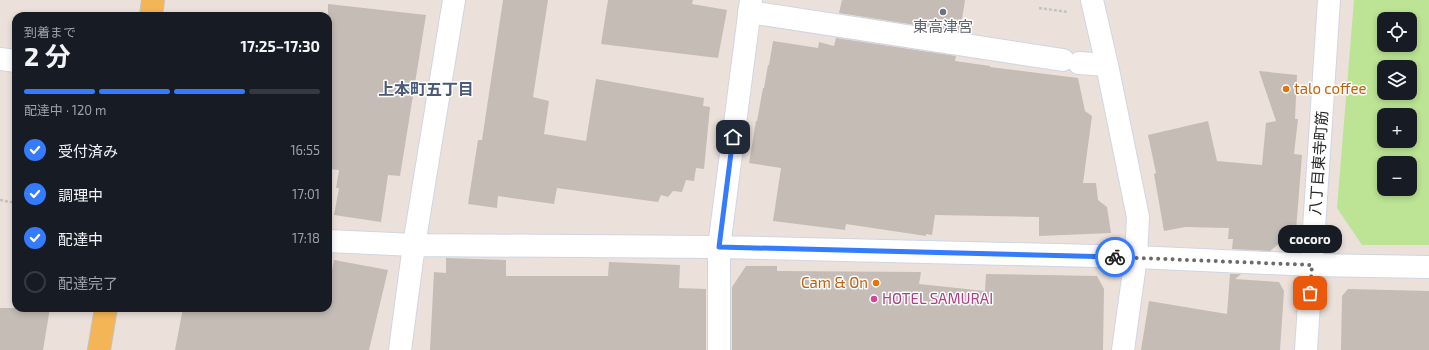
<!DOCTYPE html>
<html lang="ja">
<head>
<meta charset="utf-8">
<style>
  body { margin:0; font-family:"Exo 2","Noto Sans JP",sans-serif; background:#242831; color:#f1f3f6; height:100vh; display:flex; flex-direction:column; font-size:15px; white-space:nowrap }
  * { box-sizing:border-box; margin:0 }
  p { font-size:13px; color:#9ea1a6 }
  .icon { flex:none; width:22px; height:22px; fill:none; stroke:currentColor; stroke-width:2; stroke-linecap:round; stroke-linejoin:round }
  .map { position:relative; flex:1; overflow:hidden }
  .details { position:absolute; left:12px; top:12px; width:320px; height:300px; display:flex; flex-direction:column; background:#171b24; border-radius:12px; box-shadow:0 2px 6px #0003 }
  .details>* { flex:none }
  .tools { position:absolute; left:1377px; top:12px; display:grid; gap:8px }
  .tools a { display:grid; place-items:center; width:40px; height:40px; border-radius:8px; background:#171b24; box-shadow:0 2px 6px #0003; font-size:20px }
  .pin { position:absolute; display:grid; place-items:center; width:34px; height:34px; color:#fff; margin:-17px; border-radius:8px; box-shadow:0 2px 6px #0006 }
  .courier { position:absolute; display:grid; place-items:center; width:40px; height:40px; margin:-20px; border:3px solid #347bfe; border-radius:50%; background:#fff; color:#222; box-shadow:0 1px 5px #0007 }
  .bubble { position:absolute; height:28px; border-radius:12px; background:#171b24; box-shadow:0 2px 6px #0003; font-size:13px; font-weight:700; line-height:28px; text-align:center }
  .overview em { font-style:normal; font-weight:700 }
  .overview div { display:flex; flex-direction:column-reverse }
  .overview { display:flex; align-items:center; justify-content:space-between; height:68px; padding:0 12px }
  h1 { font-size:26px; font-weight:700; line-height:30px }
  .bar { display:grid; grid-template-columns:repeat(4,1fr); gap:6px 4px; align-content:center; height:48px; padding:0 12px }
  .bar i { height:5px; border-radius:3px; background:#363941 }
  .bar .current { background:#347bfe }
  .bar p { grid-column:span 4 }
  ol { padding:0 12px; list-style:none }
  li { display:flex; align-items:center; gap:12px; height:44px }
  li p { margin-inline-start:auto }
  li .icon { padding:4px; border-radius:50%; background:#347bfe; color:#fff; stroke-width:4 }
  li:last-child { color:#9ea1a6 }
  li i { width:22px; height:22px; border:2px solid #363941; border-radius:50% }
  .map>svg:first-child { display:block }
  .green { fill:#bce494; fill-rule:evenodd }
  .building { fill:#c4bcb5 }
  .lines { fill:none; stroke-linecap:round; stroke-linejoin:round }
  .minor-casing { stroke:#cfd6e2; stroke-width:24 }
  .major-casing { stroke:#c3c3c3; stroke-width:24 }
  .path { stroke:#c3c3c3; stroke-width:2.5; stroke-dasharray:3 2; stroke-linecap:butt }
  .minor { stroke:#fff; stroke-width:22 }
  .major { stroke:#f4b557; stroke-width:22 }
  .done { stroke:#6d6967; stroke-width:4; stroke-dasharray:0 7.2 }
  .route { stroke:#347bfe; stroke-width:5 }
  .worship-dot { fill:#6b7280; stroke:#fff; stroke-width:1.5 }
  .food-dot { fill:#e8710a; stroke:#fff; stroke-width:1.5 }
  .hotel-dot { fill:#d1479c; stroke:#fff; stroke-width:1.5 }
  .labels { text-anchor:middle; stroke-width:3; stroke-linejoin:round; paint-order:stroke }
  .worship-label { font-size:15px; fill:#5b616d; stroke:#fff }
  .food-label { font-size:15px; fill:#c56008; stroke:#fff; text-anchor:start }
  .street-label { font-size:15px; fill:#292929; stroke:#fff }
  .hotel-label { font-size:15px; fill:#b23c85; stroke:#fff; text-anchor:start }
  .neighbourhood-label { font-size:16px; font-weight:bold; fill:#48597a; stroke:#fff }
</style>
</head>
<body>
<div class="map">
<svg width="1429" height="350" viewBox="0 0 1429 350">
  <rect width="100%" height="100%" fill="#ebe1da"/>
  <path class="green" d="M1354 0H1429V245H1362L1337 208ZM1384 19H1410V45H1384ZM1384 67H1410V93H1384ZM1384 115H1410V141H1384ZM1384 163H1410V189H1384Z"/>
  <path class="building" d="M503 0H548L533 97 549 101 544 134 586 141 596 79 704 98 703 106 710 107 704 169 696 168 694 181 686 180 682 192 673 191 668 197 661 195 658 202 557 188 554 204 498 196 497 208 468 204 478 140H482Z
    M608 0H693L692 4 727 10 718 58 601 44Z
    M842 0H965L960 32 839 13Z
    M328 4 426 15 400 176 388 175 381 222 334 215 339 188H336L339 170 328 169Z
    M836 38 956 56 955 61 990 66V67L1078 78 1085 111 1092 116 1083 183H1096L1098 200 1107 207 1111 233 1039 236V217L935 215 932 235 926 234V236L846 224 845 230 773 221 781 168 749 163 756 121H757L763 88H764L768 65H769L773 41 818 48 819 42 834 46Z
    M1259 71 1297 75 1295 119H1298L1294 154 1302 155 1296 230 1270 251 1232 249 1233 239H1228L1229 228 1185 227 1164 231 1154 174 1156 173 1148 135 1208 121 1217 161 1262 165 1266 123 1276 121Z
    M446 258 506 260V276H608L609 262 680 265 679 288 706 289V350H430L434 272 446 273Z
    M334 260 388 270 369 350H175L183 308H328V291Z
    M746 266H777V271L921 272 919 284 985 291 986 274 1097 276 1104 289 1103 350H732V287Z
    M1230 274H1241L1235 279 1279 282 1284 291 1280 350H1141L1149 301 1227 314Z
    M1348 289 1429 291V350H1341L1342 296Z
    M0 308H50L43 350H0Z"/>
  <g class="lines">
    <g class="minor-casing">
      <path id="minor" d="M1092 0 1107 65 1138 217 1136 257 1123 350
        M749 12 1063 60
        M0 59 16 61
        M1079 63 1107 65
        M328 241 414 245 719 247 1136 257 1312 265 1429 267
        M400 350 414 245 454 0
        M719 350V247L751 0
        M1306 350 1329 0"/>
    </g>
    <g class="major-casing">
      <path id="major" d="M151 16 153 0
        M99 350 106 308"/>
    </g>
    <path class="path" d="M1039 8 1068 12
      M0 200 16 203"/>
    <use href="#minor" class="minor"/>
    <use href="#major" class="major"/>
  </g>
  <g class="lines">
    <path class="done" d="M1115 257 1312 265 1310 293"/>
    <path class="route" d="M733 137 719 247 1115 257"/>
  </g>
  <circle class="worship-dot" cx="943" cy="12" r="4"/>
  <g class="food-dot">
    <circle cx="1286" cy="89" r="4"/>
    <circle cx="876" cy="283" r="4"/>
  </g>
  <circle class="hotel-dot" cx="874" cy="299" r="4"/>
  <g class="labels">
    <g class="worship-label">
      <text x="943" y="32">東高津宮</text>
    </g>
    <g class="food-label">
      <text x="1294" y="94">talo coffee</text>
      <text x="868" y="288" text-anchor="end">Cam &amp; On</text>
    </g>
    <g class="street-label">
      <text transform="translate(1319 163) rotate(-86)" y="5">八丁目東寺町筋</text>
    </g>
    <g class="hotel-label">
      <text x="882" y="304">HOTEL SAMURAI</text>
    </g>
    <g class="neighbourhood-label">
      <text x="426" y="95">上本町五丁目</text>
    </g>
  </g>
</svg>
<div class="tools">
<a><svg class="icon" aria-label="locate" viewBox="0 0 24 24"><circle cx="12" cy="12" r="6"/><path d="M12 2v4M12 18v4M2 12h4M18 12h4"/></svg></a>
<a><svg class="icon" aria-label="layers" viewBox="0 0 24 24"><path d="M12 4l9 5-9 5-9-5zM3 14l9 5 9-5"/></svg></a>
<a>+</a>
<a>−</a>
</div>
<div class="pin" style="left:1310px;top:293px;background:#ea580c"><svg class="icon" aria-label="bag" viewBox="0 0 24 24"><path d="M5 8h14l-1 12H6zM9 8a3 3 0 0 1 6 0"/></svg></div>
<div class="pin" style="left:733px;top:137px;background:#1f2937"><svg class="icon" aria-label="home" viewBox="0 0 24 24"><path d="M3 11l9-7 9 7M6 9v11h12V9"/></svg></div>
<div class="courier" style="left:1115px;top:257px"><svg class="icon" aria-label="bike" viewBox="0 0 24 24"><circle cx="6" cy="16" r="4"/><circle cx="18" cy="16" r="4"/><path d="M6 16l4-8h5l3 8M10 8l3 8H6M13 5h3"/></svg></div>
<div class="bubble" style="left:1278px;top:225px;width:64px">cocoro</div>
<section class="details">
<div class="overview"><div><h1>2 分</h1><p>到着まで</p></div><em>17:25–17:30</em></div>
<div class="bar"><i class="current"></i><i class="current"></i><i class="current"></i><i></i><p>配達中 · 120 m</p></div>
<ol>
<li><svg class="icon" aria-label="check" viewBox="0 0 24 24"><path d="M5 12l5 5 9-10"/></svg>受付済み<p>16:55</p></li>
<li><svg class="icon" aria-label="check" viewBox="0 0 24 24"><path d="M5 12l5 5 9-10"/></svg>調理中<p>17:01</p></li>
<li><svg class="icon" aria-label="check" viewBox="0 0 24 24"><path d="M5 12l5 5 9-10"/></svg>配達中<p>17:18</p></li>
<li><i></i>配達完了</li>
</ol>
</section>
</div>
</body>
</html>
